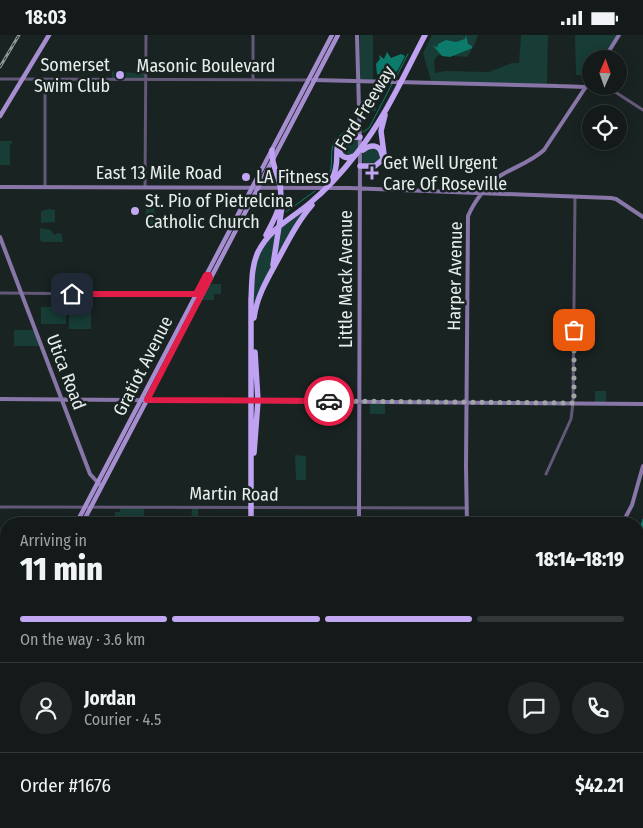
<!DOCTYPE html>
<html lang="en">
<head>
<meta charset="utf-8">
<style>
  body { margin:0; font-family:"Fira Sans Condensed",sans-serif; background:#202726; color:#f1f3f6; height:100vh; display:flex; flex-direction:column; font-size:19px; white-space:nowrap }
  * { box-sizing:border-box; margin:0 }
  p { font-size:16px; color:#9da1a2 }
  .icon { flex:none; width:28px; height:28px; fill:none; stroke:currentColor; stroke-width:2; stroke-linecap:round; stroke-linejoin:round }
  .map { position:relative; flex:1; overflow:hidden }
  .details { position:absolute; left:0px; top:482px; width:644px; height:311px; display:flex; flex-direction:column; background:#131a19; border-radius:20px 20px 0 0; box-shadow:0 2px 12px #0003,0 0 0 1px #323838 }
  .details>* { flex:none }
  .needle { width:32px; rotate:2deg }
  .tools { position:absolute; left:582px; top:15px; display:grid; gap:10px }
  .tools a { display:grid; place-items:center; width:45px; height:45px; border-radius:50%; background:#131a19; box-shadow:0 2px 12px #0003,0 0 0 1px #323838; font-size:25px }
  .pin { position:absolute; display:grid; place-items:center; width:42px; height:42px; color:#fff; margin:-21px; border-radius:10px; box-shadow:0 2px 8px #0006 }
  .courier { position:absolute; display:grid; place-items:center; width:50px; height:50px; margin:-25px; border:4px solid #e11d48; border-radius:50%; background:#fff; color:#222; box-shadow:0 1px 6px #0007 }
  .summary em { font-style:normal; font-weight:800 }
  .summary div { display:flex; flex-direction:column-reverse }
  .summary { display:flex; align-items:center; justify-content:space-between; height:85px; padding:0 20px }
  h1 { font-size:32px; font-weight:800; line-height:38px }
  .bar { display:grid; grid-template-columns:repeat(4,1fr); gap:8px 5px; align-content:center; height:60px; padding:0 20px }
  .bar i { height:6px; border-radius:4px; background:#323838 }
  .bar .selected { background:#c2a7f2 }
  .bar p { grid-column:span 4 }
  .line { display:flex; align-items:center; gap:12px; padding:0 20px; border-top:1px solid #323838 }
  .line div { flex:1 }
  .round { display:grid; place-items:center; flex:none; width:52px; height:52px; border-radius:26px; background:#202726 }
  .status { display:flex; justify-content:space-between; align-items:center; height:35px; padding:0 25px; background:#131a19; direction:ltr }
  .status svg { height:14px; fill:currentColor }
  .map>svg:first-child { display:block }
  .green { fill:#173d36 }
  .water { fill:#0d7b6c }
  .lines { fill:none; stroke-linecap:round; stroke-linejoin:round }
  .stream { stroke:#0d7b6c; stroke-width:1 }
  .tertiary { stroke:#635877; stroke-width:3 }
  .secondary { stroke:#8876a9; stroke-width:4 }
  .primary { stroke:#a58dcf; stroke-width:4.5 }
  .motorway { stroke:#bfa2f2; stroke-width:5.5 }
  .rail-casing { stroke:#909997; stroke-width:3 }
  .rail { stroke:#192321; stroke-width:1; stroke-dasharray:4; stroke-linecap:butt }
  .done { stroke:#9fa7a5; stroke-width:5; stroke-dasharray:0 9 }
  .route { stroke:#e11d48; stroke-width:6 }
  .poi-dot { fill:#c2a7f2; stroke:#192321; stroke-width:2 }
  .labels { text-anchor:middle; stroke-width:5; stroke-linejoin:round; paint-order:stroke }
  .poi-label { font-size:18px; fill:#e7eeec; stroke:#192321; text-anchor:start }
  .street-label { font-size:18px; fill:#e7eeec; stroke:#192321 }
</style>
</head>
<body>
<div class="status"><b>18:03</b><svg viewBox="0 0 49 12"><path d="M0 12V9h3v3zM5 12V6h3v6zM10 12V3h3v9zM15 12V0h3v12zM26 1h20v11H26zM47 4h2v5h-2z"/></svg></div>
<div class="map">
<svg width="643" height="793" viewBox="0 0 643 793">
  <rect width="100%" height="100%" fill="#192321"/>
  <path class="green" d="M360 0H373V45L360 44Z
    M432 0H478L474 11 467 22 438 20 434 26 435 38 446 36 489 37 512 28H519L521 0H548L547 49 431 46 423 18Z
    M575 0H619L604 24H591V45L583 40H576Z
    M112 36 136 38 137 36H144V43H112Z
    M361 66 376 67V76L361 75Z
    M344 105H358L359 113 353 121 342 120 340 109Z
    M0 106H12V108L10 109V130H0Z
    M376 112 381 120C378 129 371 129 363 128L362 120 367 113Z
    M146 170H154L156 194H145Z
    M309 171 275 227 280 191Z
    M49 174 55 175V187L41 188V176Z
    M40 193 51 195 54 200 57 198 62 199 63 207H42L40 205Z
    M278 193 272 229 253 276 254 237 261 214Z
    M209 249H221V259H214V265H200Z
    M41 272H66V289H41Z
    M69 272H91V294H69Z
    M14 295H34L40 311H14Z
    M595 356H606V367H595Z
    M370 369H385V379H370Z
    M295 420 306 421V445H296Z
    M144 472V489H115V477H120V473Z
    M192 473H198V489H191Z
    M157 788H179L176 792H157Z"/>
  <path class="water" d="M466 0 468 9 472 11V13L470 14 450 22 442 21 434 12 437 13 438 9 446 5 456 7 465 4Z
    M387 17 391 23 401 19 405 21 398 35 391 42 377 39 376 29 380 24 379 20 384 24Z
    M643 483V515L638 513V496Z
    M639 516 643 517V639L642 633H638V518Z
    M638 670 643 671V730L638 728Z
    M638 752 643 754V793H614L615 788H638Z"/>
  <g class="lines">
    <path class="stream" d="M434 11 437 13
      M395 44 408 19
      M363 97 369 93 392 49
      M320 150 331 135 332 114 335 104 345 97 357 98
      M286 177 315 156"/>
    <path class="tertiary" d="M253 0V44
      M0 44 308 45
      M45 44V152
      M586 52 609 53 643 75
      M145 152 146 0
      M0 258 201 260
      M546 439 571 384 573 368 575 162
      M0 472 467 473
      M0 686H6
      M142 793V788"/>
    <path class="secondary" d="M357 0 360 112 359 489
      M604 24 619 0
      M313 45 558 51
      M557 51 586 52
      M0 152 349 153 611 163 616 164 643 182
      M0 202 90 439 101 451
      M0 364 643 369
      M467 489 466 432 468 181C474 167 487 149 500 141 514 132 531 127 544 115L591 44
      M622 489 632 470 643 431
      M0 575 6 576
      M0 586 6 587
      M357 793V788
      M420 793 422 788
      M549 793 550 788"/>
    <path class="primary" d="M0 81 49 0
      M76 489 332 0
      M82 489 338 0
      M0 634 6 622
      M0 643 6 631"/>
    <path class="motorway" d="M339 114C340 122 347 125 354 121
      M363 115C371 109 380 109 382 120
      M360 131H375L382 125 384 119 381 96 385 80
      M332 144C345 120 323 102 360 102
      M266 200C275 183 285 166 279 146 276 136 271 126 272 115
      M273 230 282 172
      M254 283C257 259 270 240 281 219 290 202 299 185 312 170
      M254 418 258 366 255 317
      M251 489V265C252 249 251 232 258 217 270 193 291 184 310 168 327 154 343 136 357 118 385 83 404 40 425 0
      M0 579 6 580
      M250 788V793
      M254 788V793
      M261 788V793"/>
    <g class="rail-casing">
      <path id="rail" d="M0 32 19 0"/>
    </g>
    <use href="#rail" class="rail"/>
  </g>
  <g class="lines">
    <path class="done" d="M329 366 574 368V295"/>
    <path class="route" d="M72 259H196L206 240H209L210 243 147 365 329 366"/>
  </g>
  <g class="poi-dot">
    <circle cx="120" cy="40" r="5"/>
    <path d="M369.5 130.5h5v5h5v5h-5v5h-5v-5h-5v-5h5z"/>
    <circle cx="246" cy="142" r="5"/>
    <circle cx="135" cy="176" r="5"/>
  </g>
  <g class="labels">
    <g class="poi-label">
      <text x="110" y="36" text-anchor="end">Somerset<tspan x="110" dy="21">Swim Club</tspan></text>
      <text x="383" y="134">Get Well Urgent<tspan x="383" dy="21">Care Of Roseville</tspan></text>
      <text x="256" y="148">LA Fitness</text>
      <text x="145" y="172">St. Pio of Pietrelcina<tspan x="145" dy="21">Catholic Church</tspan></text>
    </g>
    <g class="street-label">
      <text x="206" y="37">Masonic Boulevard</text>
      <text transform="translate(365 73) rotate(-58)" y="6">Ford Freeway</text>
      <text x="159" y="144">East 13 Mile Road</text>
      <text transform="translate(455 241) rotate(-89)" y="6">Harper Avenue</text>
      <text transform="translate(346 244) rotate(-90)" y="6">Little Mack Avenue</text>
      <text transform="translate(143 331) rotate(-63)" y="6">Gratiot Avenue</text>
      <text transform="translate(66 337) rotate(69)" y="6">Utica Road</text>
      <text transform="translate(234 459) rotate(1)" y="6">Martin Road</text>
    </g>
  </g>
</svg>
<div class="tools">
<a><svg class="needle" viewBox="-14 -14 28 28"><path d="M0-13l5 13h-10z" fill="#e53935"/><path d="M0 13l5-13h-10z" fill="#9da1a2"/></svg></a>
<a><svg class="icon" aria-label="locate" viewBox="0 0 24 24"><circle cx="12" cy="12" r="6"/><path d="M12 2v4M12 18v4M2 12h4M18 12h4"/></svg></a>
</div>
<div class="pin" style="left:574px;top:295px;background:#ea580c"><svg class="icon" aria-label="bag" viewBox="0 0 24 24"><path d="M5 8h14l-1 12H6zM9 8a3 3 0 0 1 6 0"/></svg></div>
<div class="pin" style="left:72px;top:259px;background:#1f2937"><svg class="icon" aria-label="home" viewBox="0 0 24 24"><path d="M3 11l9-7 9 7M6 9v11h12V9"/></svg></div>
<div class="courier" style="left:329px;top:366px"><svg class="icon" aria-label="car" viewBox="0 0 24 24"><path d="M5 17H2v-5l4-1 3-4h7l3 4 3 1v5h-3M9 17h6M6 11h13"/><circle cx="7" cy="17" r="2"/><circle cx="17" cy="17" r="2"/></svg></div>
<section class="details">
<div class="summary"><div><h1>11 min</h1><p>Arriving in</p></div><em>18:14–18:19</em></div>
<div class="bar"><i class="selected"></i><i class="selected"></i><i class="selected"></i><i></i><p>On the way · 3.6 km</p></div>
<div class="line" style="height:90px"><a class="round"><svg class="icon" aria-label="person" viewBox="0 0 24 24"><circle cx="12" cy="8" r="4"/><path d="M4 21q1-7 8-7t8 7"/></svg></a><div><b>Jordan</b><p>Courier · 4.5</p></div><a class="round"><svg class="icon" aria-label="chat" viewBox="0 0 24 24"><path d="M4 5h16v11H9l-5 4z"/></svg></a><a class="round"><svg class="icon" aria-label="phone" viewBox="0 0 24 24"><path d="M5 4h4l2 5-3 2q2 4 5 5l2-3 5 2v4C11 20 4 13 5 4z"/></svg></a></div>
<div class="line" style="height:65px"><div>Order #1676</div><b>$42.21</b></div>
</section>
</div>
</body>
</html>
